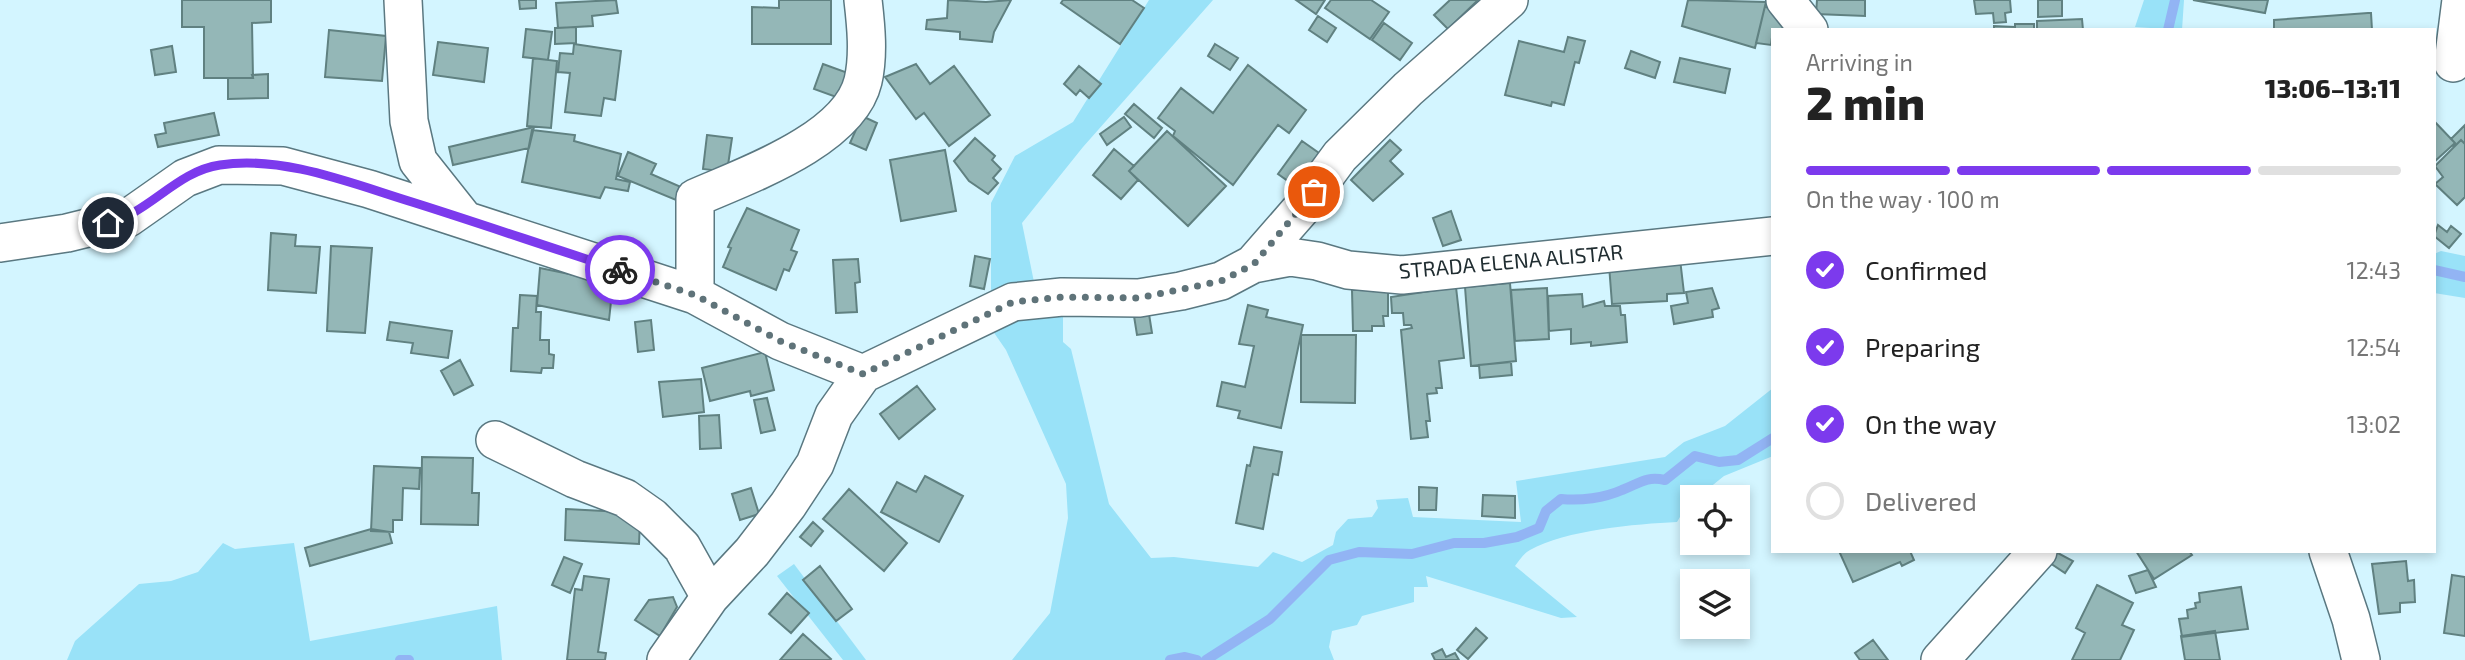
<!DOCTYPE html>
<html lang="en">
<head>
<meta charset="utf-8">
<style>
  body { margin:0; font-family:"Exo 2",sans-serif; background:#f6f6f6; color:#222; height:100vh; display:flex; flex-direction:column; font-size:26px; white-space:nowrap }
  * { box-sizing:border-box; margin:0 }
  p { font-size:23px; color:#767676 }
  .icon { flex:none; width:38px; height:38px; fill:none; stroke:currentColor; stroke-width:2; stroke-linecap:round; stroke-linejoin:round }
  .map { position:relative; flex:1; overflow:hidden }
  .details { position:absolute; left:1771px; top:28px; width:665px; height:525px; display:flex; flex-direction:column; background:#fff; border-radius:0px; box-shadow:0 4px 10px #0003 }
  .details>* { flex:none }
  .buttons { position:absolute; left:1680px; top:485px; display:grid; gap:14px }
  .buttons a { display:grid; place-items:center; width:70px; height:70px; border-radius:0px; background:#fff; box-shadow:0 4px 10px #0003; font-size:35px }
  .pin { position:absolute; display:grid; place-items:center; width:60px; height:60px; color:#fff; margin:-30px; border:4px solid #fff; border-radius:50%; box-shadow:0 2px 7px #0007 }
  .courier { position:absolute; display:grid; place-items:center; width:70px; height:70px; margin:-35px; border:5px solid #7c3aed; border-radius:50%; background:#fff; color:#222; box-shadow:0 2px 9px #0007 }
  .summary em { font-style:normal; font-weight:800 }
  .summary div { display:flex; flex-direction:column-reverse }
  .summary { display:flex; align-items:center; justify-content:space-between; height:119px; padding:0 35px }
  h1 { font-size:46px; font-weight:800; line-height:52px }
  .bar { display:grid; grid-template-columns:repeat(4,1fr); gap:10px 7px; align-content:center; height:84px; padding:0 35px }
  .bar i { height:9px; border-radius:5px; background:#e0e0e0 }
  .bar .current { background:#7c3aed }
  .bar p { grid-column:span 4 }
  ol { padding:0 35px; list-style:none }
  li { display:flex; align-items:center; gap:21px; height:77px }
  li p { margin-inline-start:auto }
  li .icon { padding:7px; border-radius:50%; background:#7c3aed; color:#fff; stroke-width:4 }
  li:last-child { color:#767676 }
  li i { width:38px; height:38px; border:4px solid #e0e0e0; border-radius:50% }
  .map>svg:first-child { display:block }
  .green { fill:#99e2f8 }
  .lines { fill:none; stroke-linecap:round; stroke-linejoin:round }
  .stream { stroke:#92b4f4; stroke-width:10 }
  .building { fill:#94b7b7; stroke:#608181; stroke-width:2 }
  .street-casing { stroke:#5a7881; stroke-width:40 }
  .street { stroke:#fff; stroke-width:37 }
  .done { stroke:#5f7379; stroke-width:7; stroke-dasharray:0 12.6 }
  .route { stroke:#7c3aed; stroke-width:9 }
  .labels { text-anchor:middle; stroke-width:6; stroke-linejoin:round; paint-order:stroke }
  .street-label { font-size:21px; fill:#202d31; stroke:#fff }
</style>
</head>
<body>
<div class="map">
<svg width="2465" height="660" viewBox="0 0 2465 660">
  <rect width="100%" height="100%" fill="#d3f5ff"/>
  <path class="green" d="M1149 0H1213L1083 147 1022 223 1035 287 991 298V203L1015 156 1073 122Z
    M2144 0H2184L2182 30 2135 27Z
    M2441 251 2465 256V298L2434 293V254Z
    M1035 311 1063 315V342L1071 349 1109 504 1151 558 1174 557 1258 567 1273 552 1302 562 1333 545 1336 532 1348 519 1372 517 1378 508 1376 500 1408 498 1413 517 1521 522 1516 481 1665 457 1684 442 1725 426 1773 388V456L1724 476 1698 497H1692L1677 522C1636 524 1565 530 1530 550 1524 553 1519 561 1515 566L1577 617 1561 618 1426 576 1428 587H1414V602L1362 616 1357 625 1332 631 1329 647 1334 660H1012L1050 613 1068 518 1066 484 1006 350 990 327Z
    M223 543 235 549 294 543 310 641 497 606 502 660H67L75 641 139 584 171 581 198 572Z
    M794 564 866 660H843L777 576Z"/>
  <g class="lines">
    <path class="stream" d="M2168 30 2175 0
      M2434 270 2465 277
      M400 660H409
      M1170 660 1185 657 1197 660
      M1206 660 1270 619 1329 560 1359 552 1412 554 1454 543H1484L1517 537 1539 528 1546 511 1561 499C1581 501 1604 498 1622 490 1640 483 1646 476 1665 480L1695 456 1719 462 1738 460 1773 438"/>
  </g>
  <path class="building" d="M182 0H271V22L252 23 253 78H204V27H182Z
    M519 0H536V8L520 9Z
    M616 0 618 13 592 16 593 26 558 28 556 3Z
    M779 0H831V44H752V7L779 8Z
    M948 0 986 2 1011 0 994 32 992 42 960 39V32L926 29 927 20 947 18Z
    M1063 0H1132L1144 8 1120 44 1061 3Z
    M1296 0H1325L1316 14Z
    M1331 0H1371L1389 12 1370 39 1325 8Z
    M1450 0H1478L1448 29 1434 15Z
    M1688 0 1766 2 1755 48 1682 26Z
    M1817 0H1865V16L1816 14Z
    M1974 0H2010L2011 12 2005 13 2006 22 1994 23 1993 13 1976 14Z
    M2038 0H2062V16L2038 17Z
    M2193 0H2268L2265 13Z
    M1765 6 1785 21 1782 30H1773L1771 45 1756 43Z
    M2368 13H2371L2372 30H2274V20Z
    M1318 16 1336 28 1327 42 1309 30Z
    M2082 19 2083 30H2037V21Z
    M1384 23 1412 43 1400 60 1372 40Z
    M2015 24H2034V30H1994V26L2015 27Z
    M555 28 576 27V43L555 44Z
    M526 29 552 32 548 60 523 57Z
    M329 30 386 36 382 81 325 77Z
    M1568 37 1585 41 1579 63 1575 62 1564 105 1552 102 1551 106 1505 95 1519 41 1564 52Z
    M438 42 488 48 484 82 433 75Z
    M574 44 621 51 615 100 604 98 601 116 565 112 570 73 558 72 560 53 573 54Z
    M1215 44 1238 58 1230 70 1208 56Z
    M172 46 176 72 155 75 151 50Z
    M1631 51 1660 62 1655 78 1625 68Z
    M533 58 557 61 551 128 527 126Z
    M1680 58 1730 69 1725 93 1674 82Z
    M823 64 848 73 839 98 814 89Z
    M916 64 930 84 954 66 990 115 949 146 924 113 916 119 885 77Z
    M1248 65 1306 110 1289 133 1278 125 1233 185 1173 136 1175 131 1158 118 1181 88 1213 113Z
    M1079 66 1101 84 1089 98 1080 90 1076 95 1064 84Z
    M268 74V98L228 99V78H253L252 75Z
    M1134 104 1162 128 1154 138 1125 114Z
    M214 113 219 135 158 147 155 135 166 133 164 123Z
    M862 116 877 123 866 150 850 143Z
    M1124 117 1131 127 1107 145 1100 134Z
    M2434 121 2455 143 2434 162Z
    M2465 125V144L2461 140 2453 148 2455 143 2451 139Z
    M534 127 529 148 453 165 449 147Z
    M532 130 575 135 574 141 621 154 616 179 630 182 628 191 605 187 600 198 522 182Z
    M1167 131 1226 186 1188 226 1129 171Z
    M707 135 732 138 727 172 703 169Z
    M975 138 995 156 992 160 1001 169 993 178 998 183 988 194 969 181 954 161Z
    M1390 140 1401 150 1390 161 1403 174 1373 201 1351 180Z
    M2461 140 2465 144V197L2457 205 2435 184 2443 177 2435 166Z
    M1302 141 1319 153 1295 186 1278 174Z
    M1114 149 1134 166 1129 171 1138 180 1121 199 1093 175Z
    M945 150 956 211 901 221 890 160Z
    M628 152 656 164 651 174 681 187 676 200 618 176Z
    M747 208 799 230 791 250 797 252 789 271 784 269 776 290 723 267 731 248 728 247Z
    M1451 211 1461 240 1443 246 1433 218Z
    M2438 225 2447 232 2451 226 2461 234 2449 248 2434 236Z
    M271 233 296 235 295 246 320 247 316 293 268 290Z
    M331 246 372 248 365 333 327 331Z
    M975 256 990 259 984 289 970 286Z
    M858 259 860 282 855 283 857 312 836 313 833 260Z
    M1680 259 1684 293 1667 294V301L1612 304 1609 265Z
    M540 268 613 283 609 320 537 305Z
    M1510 283 1516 361 1471 366 1465 287Z
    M1456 287 1464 358 1439 361 1442 388H1436L1437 393 1427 394 1430 421H1426L1428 437 1411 439 1401 330 1412 328 1411 325H1404L1403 313H1392L1391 297Z
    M1547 288 1549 339 1515 341 1511 290Z
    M1712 288 1719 308 1712 310 1713 317 1674 324 1671 306 1688 303 1686 292Z
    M1388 289V316H1383L1384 326H1372V331H1353L1352 290Z
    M1582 294 1583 307 1604 301 1605 306H1620L1621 315H1625L1627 342 1591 346V342L1571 344V329L1549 331 1548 296Z
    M520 295 537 296 536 312H541L540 340H549V354L554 355 553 368H542L541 373 511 371 513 328H518Z
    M1248 305 1268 310 1266 317 1303 325 1281 428 1238 418 1240 411 1217 406 1222 382 1245 387 1254 346 1239 344Z
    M1149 314 1152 333 1137 335 1134 316Z
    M651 320 654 350 638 352 635 322Z
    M390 322 452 331 448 358 411 353 413 343 387 340Z
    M1301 335H1356L1355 403 1301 402Z
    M765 352 774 390 751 396 750 391 710 401 702 368Z
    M460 360 473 385 454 395 441 371Z
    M1511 362 1512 375 1480 378 1479 365Z
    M701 379 704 412 663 417 659 382Z
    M917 386 935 409 899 439 880 414Z
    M767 398 775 430 761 433 754 400Z
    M719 415 721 448 700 449 699 416Z
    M1254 447 1282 452 1278 475 1273 474 1263 529 1236 523 1247 465 1250 466Z
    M422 457 473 458 472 493H479L478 525 421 524Z
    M374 466 420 468 419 489 403 488 402 520H393V532L371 531Z
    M925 476 963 496 939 542 881 512 897 482 916 492Z
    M1419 487 1437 488 1436 510H1419Z
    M751 488 759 514 740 520 732 494Z
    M849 489 907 543 884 571 823 519Z
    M1483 495 1515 496V518L1482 516Z
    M566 509 623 512V519L640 520 639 544 565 540Z
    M813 522 823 531 811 546 800 537Z
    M371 529 389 532 392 543 310 566 305 548Z
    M1839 551H1910L1914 560 1902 566 1900 562 1853 582Z
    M2054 551 2073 561 2065 573 2047 561Z
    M2136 551H2189L2192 555 2154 579Z
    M564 557 582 564 570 593 552 585Z
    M2406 561 2408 581 2414 580 2415 602 2400 603V612L2379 614 2372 564Z
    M820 566 852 609 836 621 803 580Z
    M2148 570 2156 587 2136 593 2129 576Z
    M2452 575 2465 577V636L2444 633Z
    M584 576 609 579 598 652 606 653 605 660H567L575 589 582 590Z
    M2097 585 2133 603 2122 625 2134 630 2120 660H2072L2085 633 2076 628Z
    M2241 587 2248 629 2182 637 2179 619 2188 618 2187 610 2196 608 2195 603 2200 602 2199 593Z
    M787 593 809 613 791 633 769 614Z
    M673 597 677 607 660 636 635 620 649 600Z
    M1476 628 1487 638 1468 659 1457 650Z
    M2215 631 2220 660H2185L2181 636Z
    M803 634 831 659 830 660H780Z
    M1873 640 1888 660H1860L1855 653Z
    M1442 649 1446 657 1455 653 1459 660H1435L1432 654Z"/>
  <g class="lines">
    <g class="street-casing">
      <path id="street" d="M403 0 409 121 418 161 464 219
        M1785 0 1809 30
        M2453 63 2461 0
        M0 243 67 233 128 218 185 178 219 165 283 166 369 189 695 295 780 341 863 374 1013 302 1062 297 1139 298 1181 291 1221 281 1253 264 1290 257 1317 261 1348 270 1402 275 1773 236
        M1253 264 1301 209 1340 156 1408 89 1509 0
        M695 295V198C745 176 849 140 863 81 869 55 866 26 863 0
        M495 440 575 479 625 498 652 517 682 547 710 597
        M2328 551 2351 619 2361 660
        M666 660 710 597 752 552 788 505 815 464 834 415 863 374
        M1940 660 2038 551"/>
    </g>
    <use href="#street" class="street"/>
  </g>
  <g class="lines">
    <path class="done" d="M620 270 695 295 780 341 863 374 1013 302 1062 297 1139 298 1221 281 1254 264 1314 192"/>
    <path class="route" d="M108 223C149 213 177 171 220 165 283 155 353 184 412 202 482 224 551 248 620 270"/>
  </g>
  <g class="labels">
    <g class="street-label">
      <text transform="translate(1511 262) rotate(-5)" y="7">STRADA ELENA ALISTAR</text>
    </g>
  </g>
</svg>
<div class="buttons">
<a><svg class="icon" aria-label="locate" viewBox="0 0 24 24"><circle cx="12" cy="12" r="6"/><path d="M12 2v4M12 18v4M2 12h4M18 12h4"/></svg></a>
<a><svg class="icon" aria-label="layers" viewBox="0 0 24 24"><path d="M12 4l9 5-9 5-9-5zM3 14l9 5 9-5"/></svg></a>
</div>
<div class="pin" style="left:1314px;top:192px;background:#ea580c"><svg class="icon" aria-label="bag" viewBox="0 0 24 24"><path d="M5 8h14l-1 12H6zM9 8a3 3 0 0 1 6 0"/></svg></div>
<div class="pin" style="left:108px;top:223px;background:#1f2937"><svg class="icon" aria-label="home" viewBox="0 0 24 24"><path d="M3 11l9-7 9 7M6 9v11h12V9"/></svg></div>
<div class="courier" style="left:620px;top:270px"><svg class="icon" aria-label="bike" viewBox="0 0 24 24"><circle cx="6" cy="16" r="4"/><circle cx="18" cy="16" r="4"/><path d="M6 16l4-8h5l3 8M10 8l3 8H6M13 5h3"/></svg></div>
<section class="details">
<div class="summary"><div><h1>2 min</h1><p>Arriving in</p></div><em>13:06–13:11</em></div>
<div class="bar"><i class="current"></i><i class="current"></i><i class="current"></i><i></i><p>On the way · 100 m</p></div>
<ol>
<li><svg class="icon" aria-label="check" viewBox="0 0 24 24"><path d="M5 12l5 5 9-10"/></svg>Confirmed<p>12:43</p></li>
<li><svg class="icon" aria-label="check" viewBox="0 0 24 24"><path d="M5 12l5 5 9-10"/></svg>Preparing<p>12:54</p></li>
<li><svg class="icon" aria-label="check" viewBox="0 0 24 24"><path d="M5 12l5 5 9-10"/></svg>On the way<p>13:02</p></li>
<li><i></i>Delivered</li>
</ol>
</section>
</div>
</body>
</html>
